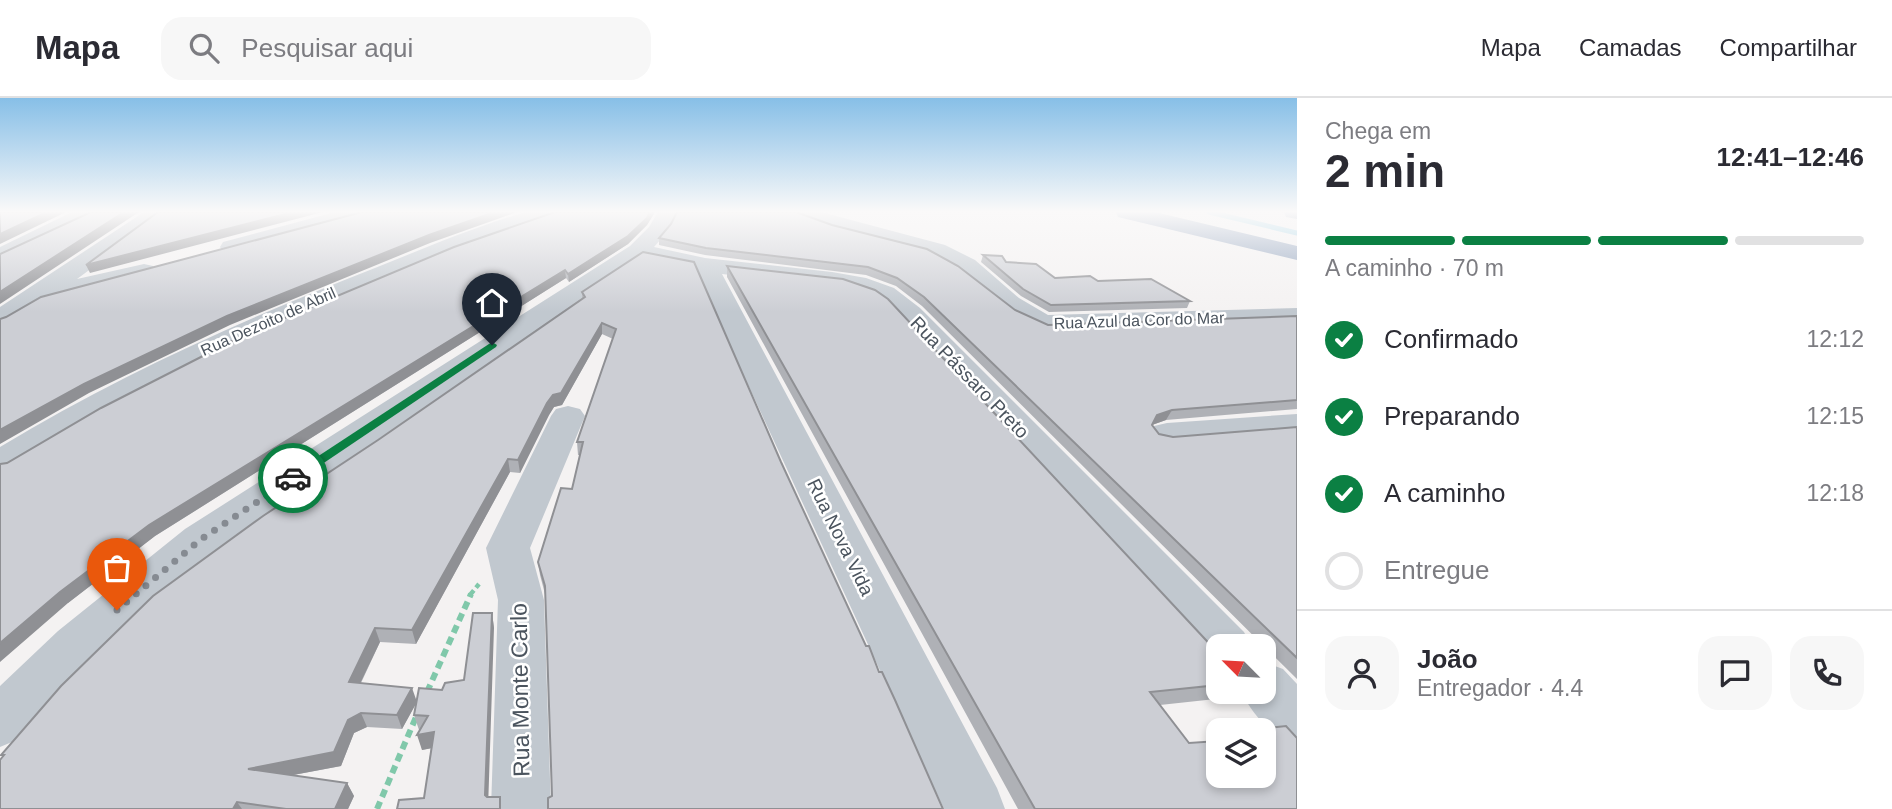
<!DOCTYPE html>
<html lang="pt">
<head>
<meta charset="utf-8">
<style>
  body { margin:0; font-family:Arial,sans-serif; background:#f7f7f7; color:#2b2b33; height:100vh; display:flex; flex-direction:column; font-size:26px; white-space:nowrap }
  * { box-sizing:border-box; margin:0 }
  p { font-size:23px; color:#7c7c81 }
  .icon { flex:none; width:38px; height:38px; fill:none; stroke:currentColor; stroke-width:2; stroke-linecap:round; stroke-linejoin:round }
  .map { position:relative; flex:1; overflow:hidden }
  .side { display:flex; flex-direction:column; background:#fff; width:595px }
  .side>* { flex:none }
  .needle { width:46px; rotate:294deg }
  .buttons { position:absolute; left:1206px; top:536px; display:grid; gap:14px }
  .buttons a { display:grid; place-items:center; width:70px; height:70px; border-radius:14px; background:#fff; box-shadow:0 4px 10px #0003; font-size:35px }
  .pin { position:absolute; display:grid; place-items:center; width:60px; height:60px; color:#fff; margin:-72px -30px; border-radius:50% 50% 50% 0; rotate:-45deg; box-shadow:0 0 7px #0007 }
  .pin .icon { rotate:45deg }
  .courier { position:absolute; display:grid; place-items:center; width:70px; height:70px; margin:-35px; border:5px solid #0b8043; border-radius:50%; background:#fff; color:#222; box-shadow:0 2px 9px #0007 }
  .summary em { font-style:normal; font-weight:800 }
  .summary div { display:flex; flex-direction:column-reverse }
  .summary { display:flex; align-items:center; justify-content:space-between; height:119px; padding:0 28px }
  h1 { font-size:46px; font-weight:800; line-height:52px }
  .bar { display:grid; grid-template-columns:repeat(4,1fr); gap:10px 7px; align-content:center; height:84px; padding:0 28px }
  .bar i { height:9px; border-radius:5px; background:#e1e1e2 }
  .bar .selected { background:#0b8043 }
  .bar p { grid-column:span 4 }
  .line { display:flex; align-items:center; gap:18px; padding:0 28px; border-top:2px solid #e1e1e2 }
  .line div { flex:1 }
  .round { display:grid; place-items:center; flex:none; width:74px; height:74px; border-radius:21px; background:#f7f7f7 }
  ol { padding:0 28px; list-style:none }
  li { display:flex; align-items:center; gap:21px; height:77px }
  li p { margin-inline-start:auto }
  li .icon { padding:7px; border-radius:50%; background:#0b8043; color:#fff; stroke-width:4 }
  li:last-child { color:#7c7c81 }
  li i { width:38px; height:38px; border:4px solid #e1e1e2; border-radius:50% }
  header { display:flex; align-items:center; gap:42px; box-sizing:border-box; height:98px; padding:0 35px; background:#fff; border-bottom:2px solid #e1e1e2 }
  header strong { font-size:33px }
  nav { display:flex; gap:38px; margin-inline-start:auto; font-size:24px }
  .search { width:490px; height:63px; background:#f7f7f7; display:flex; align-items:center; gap:18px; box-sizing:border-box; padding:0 24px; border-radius:21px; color:#7c7c81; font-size:26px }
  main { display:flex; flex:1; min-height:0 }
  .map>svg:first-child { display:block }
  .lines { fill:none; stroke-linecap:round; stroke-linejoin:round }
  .stream { stroke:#97d0e5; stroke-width:5 }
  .path-far1 { stroke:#80c8aa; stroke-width:4.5; stroke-dasharray:6 3.5; stroke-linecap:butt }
  .path { stroke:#80c8aa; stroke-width:6; stroke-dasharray:8 5; stroke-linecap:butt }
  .minor { fill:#c1c8cf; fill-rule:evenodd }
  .highway { fill:#8fa1bc; fill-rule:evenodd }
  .wall { fill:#afb1b6 }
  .shaded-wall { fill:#8f9094 }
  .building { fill:#ccced4; stroke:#8f9094; stroke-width:2 }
  .route { fill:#0b8043 }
  .done { stroke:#868b92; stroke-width:7; stroke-dasharray:0 12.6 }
  .labels { text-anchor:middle; stroke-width:5; stroke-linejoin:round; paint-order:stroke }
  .far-street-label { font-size:16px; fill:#4b545e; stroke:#fff }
  .street-label { font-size:19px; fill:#4b545e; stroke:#fff }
  .near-street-label { font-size:23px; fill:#4b545e; stroke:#fff }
</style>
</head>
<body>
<header>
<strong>Mapa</strong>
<div class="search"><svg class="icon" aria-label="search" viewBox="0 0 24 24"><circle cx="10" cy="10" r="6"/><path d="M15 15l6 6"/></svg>Pesquisar aqui</div>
<nav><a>Mapa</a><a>Camadas</a><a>Compartilhar</a></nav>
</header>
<main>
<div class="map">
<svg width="1297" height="711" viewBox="0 0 1297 711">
  <rect width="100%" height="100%" fill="#f4f2f2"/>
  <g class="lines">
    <path class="stream" d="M1209 114 1297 135"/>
    <path class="path-far1" d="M470 497 479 486"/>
    <path class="path" d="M427 594 471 496
      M377 711 416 619"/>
    <path class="minor" d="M72 114H99L96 118 0 165V149Z
      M144 114H168L77 181 144 166 153 168 156 173 153 178 45 205 10 226 0 228V209Z
      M335 114H370L367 118 231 156 223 154 220 149 223 144Z
      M526 114H561L558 118C501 134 448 157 393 180 261 234 134 295 13 373L0 376V349C119 277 246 220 375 170 425 150 474 129 526 114Z
      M658 114H678L669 132 654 149 705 160 832 174 866 180 894 190 920 210 1244 534 1251 548H1218V566L1208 562 900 222C892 215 884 206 874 201 840 181 763 181 722 176L997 690 1005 711H944L695 172 642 161 215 453 94 561 19 641 0 649V588L58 533 185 431 630 148 649 129Z
      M789 114H821L945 147 975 162 1019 200 1048 217 1297 210V226L1046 233C997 221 973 174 926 156 901 146 801 130 789 114Z
      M568 308 580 311 585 318 530 450 544 502 551 711H491L498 502 486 450 551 318 556 311Z
      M1297 316V336L1167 347 1154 344 1149 336 1154 328 1167 325Z
      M1264 564 1283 571 1297 586V648C1273 639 1252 617 1241 593H1264Z"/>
    <path class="highway" d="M1116 114H1155L1297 148V162L1118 119Z
      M1284 114H1297V121L1286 119Z"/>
  </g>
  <path class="wall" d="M555 114H655L647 127 628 146 569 184 566 180 155 438 68 505 7 365Z
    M677 114 1015 212 1048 227 1297 218V311L1166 322 1152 327 1159 336 1173 339 1297 329V581L922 208 896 188 866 177 705 157 659 147V140L671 126Z
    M643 154 552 698 545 496 540 477 538 464 572 391 580 357H578L577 344 613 241 602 236 562 307 554 309 549 317 520 375 510 374 416 546 380 544 361 585 416 603 464 582 492 515 494 530 424 700 431 650 422 652 420 632H419L414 617 416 605 402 631 367 629 354 635 341 668 293 677 347 685 354 698 348 711H0L3 658 1 657 378 342 582 200V194Z
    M983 157 1055 180 1098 183 1190 203 1187 210 1049 214 1021 198 981 164Z
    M727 168 843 181 875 192 888 201 1218 555V593H1239L1234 599 1160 607 1189 645 1218 643V677H1264V632H1256L1257 631 1286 628 1297 640V711H1018L727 179Z"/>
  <path class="shaded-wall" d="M47 114H66L0 146V136Z
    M124 114H139L0 206V194Z
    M293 114H323L90 175 86 167Z
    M495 114H517L430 145 230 227 89 295 0 346V332L84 286 227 218 429 137Z
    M650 114H655L647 127 628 146 569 184 568 176Z
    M565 172 566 180 155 438 68 505 0 564V545L60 494 149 427Z
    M602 225V236L562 307 554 309 549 317 520 375 518 362 547 305Z
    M1172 312 1166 322 1152 327 1157 317Z
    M508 361 510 374 416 546 412 532Z
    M492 515 494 530 488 711 485 697Z
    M375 530 380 544 354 598 349 584Z
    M412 590 417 604 402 631 397 617Z
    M361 615 367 629 354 635 341 668 256 684 248 671Z
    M434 634 438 649 422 652 417 637Z
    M347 685 354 698 348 711H335Z
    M237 704 242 711H233Z"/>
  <path class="building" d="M0 114H47L0 136Z
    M91 114H124L0 194V156Z
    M158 114H293L86 167Z
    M362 114H495L429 137 227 218 84 286 0 332V221L6 219 41 199Z
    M555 114H650L647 120 628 138 568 176 565 172 149 427 60 494 0 545V366L7 365 101 310 244 237 454 149Z
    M677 114H796L832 127 927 151 958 168 1015 212 1048 227 1297 218V302L1172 312 1157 317 1152 327 1159 336 1173 339 1297 329V560L924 199 897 180 868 169 706 150 659 140 671 126Z
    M643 154 694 164 781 364 866 548H869L879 574H882L895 602 943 711H548V700L552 698 545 488 538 464 561 390 572 391 583 344H577L616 231 602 225 561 295 553 297 547 305 518 362 508 361 412 532 375 530 349 584 412 590 397 617 361 615 348 622 334 654 248 671 347 685 335 711H286L237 704 233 711H0V662L4 657H1L61 588 153 498 263 418 378 342 585 199 582 194Z
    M983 157 1002 158 1006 164 1036 166 1055 180 1090 178 1098 183 1151 181 1190 203 1051 207 1023 191Z
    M727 168 843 181 875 192 888 201 1218 555V587L1150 594 1189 645 1218 643V677H1264V632L1257 631 1286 628 1297 640V711H1035Z
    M473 515H492L485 697 487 699H500V711H397L399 702 424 700 434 634 417 637 428 618 414 617 419 590 442 592 445 585 464 582Z"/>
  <linearGradient id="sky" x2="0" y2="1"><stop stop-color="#87bfe7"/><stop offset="0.53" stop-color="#faf9f9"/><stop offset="1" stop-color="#faf9f9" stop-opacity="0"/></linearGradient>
  <rect width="1297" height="214" fill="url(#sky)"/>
  <path class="route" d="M492 244 497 247 496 249 297 383H288V378Z"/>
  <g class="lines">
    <path class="done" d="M117 512 200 442 293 380"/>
  </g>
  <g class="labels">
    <g class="far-street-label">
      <text transform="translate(1139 222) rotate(-2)" y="6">Rua Azul da Cor do Mar</text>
      <text transform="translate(268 223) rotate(-24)" y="6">Rua Dezoito de Abril</text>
    </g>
    <g class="street-label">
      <text transform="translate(970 279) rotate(46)" y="7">Rua Pássaro Preto</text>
      <text transform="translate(841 439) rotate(64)" y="7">Rua Nova Vida</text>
    </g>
    <g class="near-street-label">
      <text transform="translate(520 592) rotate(-91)" y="8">Rua Monte Carlo</text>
    </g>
  </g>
</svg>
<div class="buttons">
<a><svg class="needle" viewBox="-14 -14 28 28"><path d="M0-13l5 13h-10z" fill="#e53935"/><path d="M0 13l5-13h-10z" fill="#7c7c81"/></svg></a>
<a><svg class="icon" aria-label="layers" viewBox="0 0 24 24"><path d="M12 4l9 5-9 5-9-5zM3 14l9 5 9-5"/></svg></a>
</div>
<div class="pin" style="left:117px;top:512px;background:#ea580c"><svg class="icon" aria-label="bag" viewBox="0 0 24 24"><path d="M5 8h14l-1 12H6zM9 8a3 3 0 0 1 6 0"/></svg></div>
<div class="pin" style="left:492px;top:247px;background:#1f2937"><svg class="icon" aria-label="home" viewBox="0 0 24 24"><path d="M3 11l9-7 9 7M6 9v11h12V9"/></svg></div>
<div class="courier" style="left:293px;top:380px"><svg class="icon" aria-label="car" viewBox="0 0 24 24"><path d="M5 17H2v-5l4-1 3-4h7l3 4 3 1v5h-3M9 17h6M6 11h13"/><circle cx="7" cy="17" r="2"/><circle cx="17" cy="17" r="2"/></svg></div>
</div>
<section class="side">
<div class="summary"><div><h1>2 min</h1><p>Chega em</p></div><em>12:41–12:46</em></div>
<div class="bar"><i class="selected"></i><i class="selected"></i><i class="selected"></i><i></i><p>A caminho · 70 m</p></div>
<ol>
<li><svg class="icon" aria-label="check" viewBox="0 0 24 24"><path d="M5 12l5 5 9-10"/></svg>Confirmado<p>12:12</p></li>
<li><svg class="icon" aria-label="check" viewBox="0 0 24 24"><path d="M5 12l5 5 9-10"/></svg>Preparando<p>12:15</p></li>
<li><svg class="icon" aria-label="check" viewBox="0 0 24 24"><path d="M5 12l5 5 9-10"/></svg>A caminho<p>12:18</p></li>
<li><i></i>Entregue</li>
</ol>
<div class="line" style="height:126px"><a class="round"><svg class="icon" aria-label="person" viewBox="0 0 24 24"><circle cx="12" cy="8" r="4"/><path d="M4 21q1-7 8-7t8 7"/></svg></a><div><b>João</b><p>Entregador · 4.4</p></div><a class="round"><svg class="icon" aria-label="chat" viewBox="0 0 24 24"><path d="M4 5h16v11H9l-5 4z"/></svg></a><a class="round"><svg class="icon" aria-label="phone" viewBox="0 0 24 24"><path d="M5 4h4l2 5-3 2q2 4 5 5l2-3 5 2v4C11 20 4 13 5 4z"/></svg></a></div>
</section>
</main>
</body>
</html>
